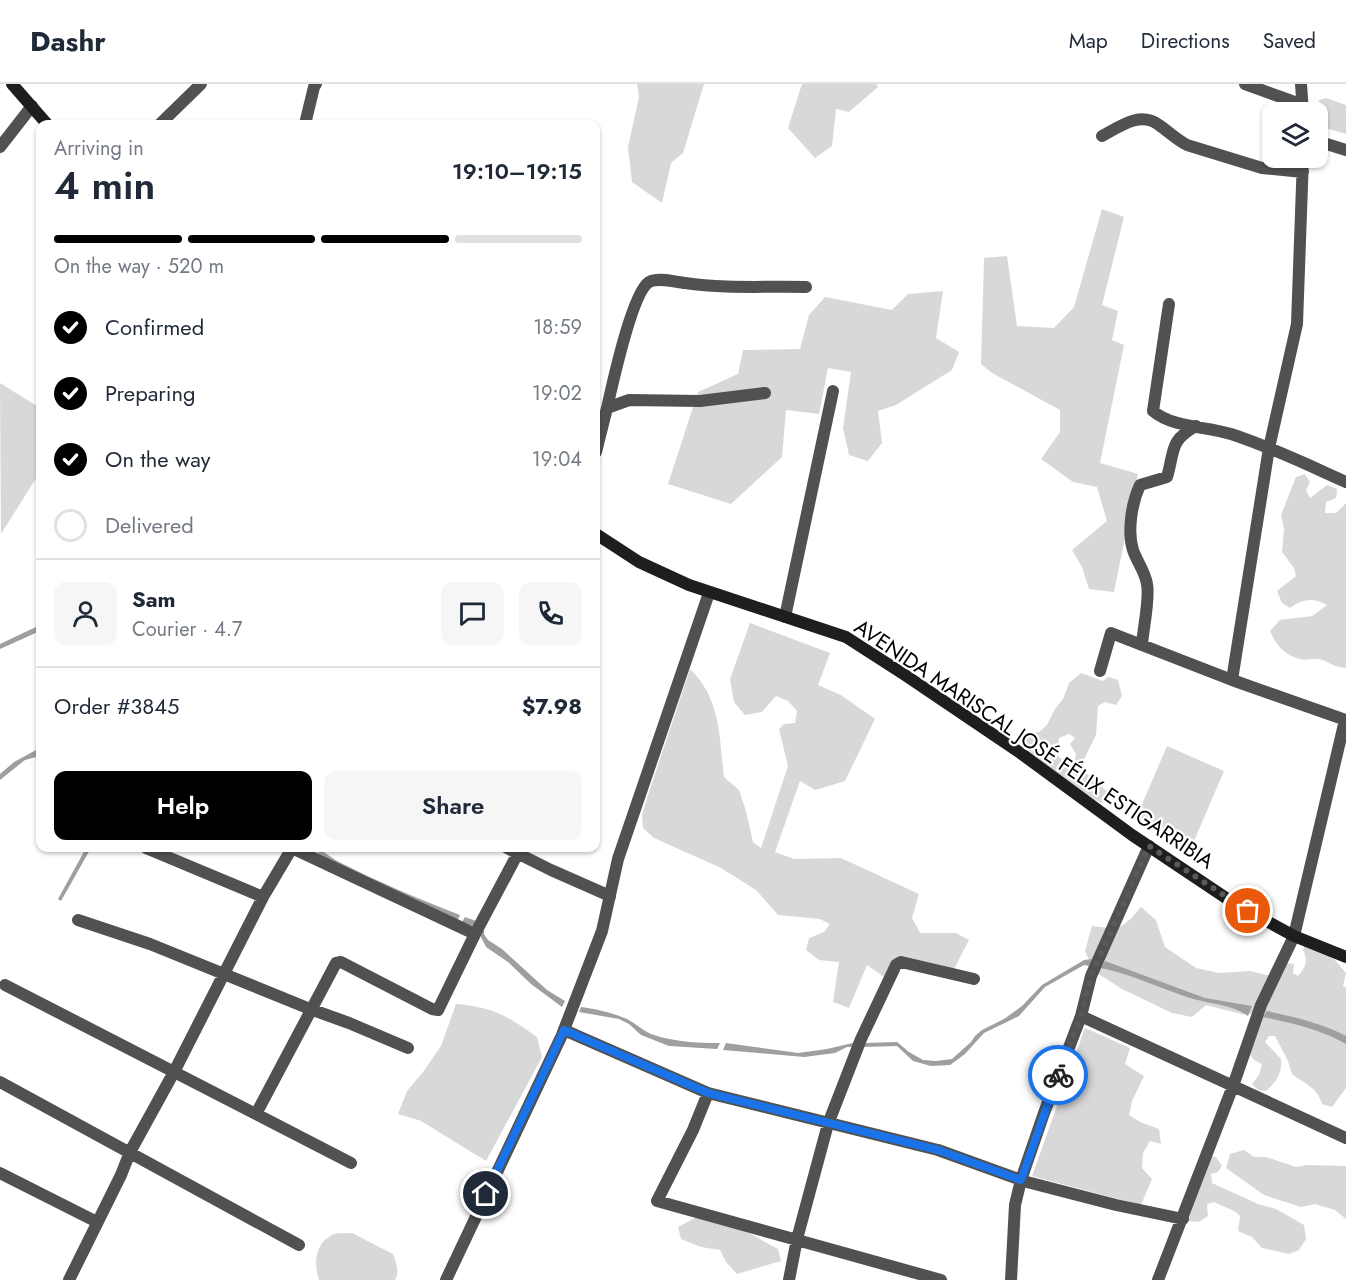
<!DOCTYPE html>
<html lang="en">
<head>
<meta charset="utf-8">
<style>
  body { margin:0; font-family:Jost,sans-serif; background:#f6f6f7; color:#1f2937; height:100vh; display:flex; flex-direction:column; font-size:22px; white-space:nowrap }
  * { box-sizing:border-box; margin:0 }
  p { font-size:20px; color:#747a83 }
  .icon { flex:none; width:33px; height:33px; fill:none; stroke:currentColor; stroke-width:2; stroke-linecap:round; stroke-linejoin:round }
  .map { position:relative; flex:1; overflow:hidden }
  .drawer { position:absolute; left:36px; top:36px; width:564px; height:732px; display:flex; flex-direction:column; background:#fff; border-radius:12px; box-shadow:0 2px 4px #0004 }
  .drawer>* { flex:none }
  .fabs { position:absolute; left:1262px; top:18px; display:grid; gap:12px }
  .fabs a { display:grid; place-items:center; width:66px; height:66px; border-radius:12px; background:#fff; box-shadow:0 2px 4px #0004; font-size:30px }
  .pin { position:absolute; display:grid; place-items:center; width:51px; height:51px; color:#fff; margin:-26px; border:3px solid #fff; border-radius:50%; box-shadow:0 2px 6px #0007 }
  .courier { position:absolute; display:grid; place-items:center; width:60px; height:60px; margin:-30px; border:4px solid #1a73e8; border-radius:50%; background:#fff; color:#222; box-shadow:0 2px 8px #0007 }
  .head em { font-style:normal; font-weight:600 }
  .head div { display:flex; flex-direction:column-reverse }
  .head { display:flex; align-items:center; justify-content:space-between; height:102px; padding:0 18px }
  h1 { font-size:39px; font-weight:600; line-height:45px }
  .bar { display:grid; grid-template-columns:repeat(4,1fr); gap:9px 6px; align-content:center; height:72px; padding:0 18px }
  .bar i { height:8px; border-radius:4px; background:#e0e1e3 }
  .bar .on { background:#000 }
  .bar p { grid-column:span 4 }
  .line { display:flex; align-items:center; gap:15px; padding:0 18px; border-top:2px solid #e0e1e3 }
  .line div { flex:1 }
  .round { display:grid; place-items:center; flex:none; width:63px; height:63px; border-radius:12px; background:#f6f6f7 }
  ol { padding:0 18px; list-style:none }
  li { display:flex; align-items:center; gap:18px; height:66px }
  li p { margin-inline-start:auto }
  li .icon { padding:6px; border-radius:50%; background:#000; color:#fff; stroke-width:4 }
  li:last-child { color:#747a83 }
  li i { width:33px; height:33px; border:3px solid #e0e1e3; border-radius:50% }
  .primary-button { display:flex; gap:12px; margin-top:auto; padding:12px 18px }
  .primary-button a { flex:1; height:69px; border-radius:12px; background:#000; color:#fff; font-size:24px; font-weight:600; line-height:69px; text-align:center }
  .primary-button a+a { background:#f6f6f7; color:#1f2937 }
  header { display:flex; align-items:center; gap:36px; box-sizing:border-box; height:84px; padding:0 30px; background:#fff; border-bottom:2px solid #e0e1e3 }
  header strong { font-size:28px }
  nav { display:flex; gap:33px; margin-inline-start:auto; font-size:21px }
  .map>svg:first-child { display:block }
  .green { fill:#d8d8d8 }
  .water { fill:#9f9f9f }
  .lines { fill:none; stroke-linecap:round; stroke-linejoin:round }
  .minor { stroke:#515151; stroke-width:12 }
  .tertiary { stroke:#515151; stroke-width:12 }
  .secondary { stroke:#1e1e1e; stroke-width:12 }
  .done { stroke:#595959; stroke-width:6; stroke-dasharray:0 10.8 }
  .route { stroke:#1a73e8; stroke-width:8 }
  .labels { text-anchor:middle; stroke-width:4.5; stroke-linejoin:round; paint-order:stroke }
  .street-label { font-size:21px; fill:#000; stroke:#fff }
</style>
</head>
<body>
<header>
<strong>Dashr</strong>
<nav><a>Map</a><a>Directions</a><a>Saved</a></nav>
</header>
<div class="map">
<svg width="1346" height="1196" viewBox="0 0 1346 1196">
  <rect width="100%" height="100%" fill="#fff"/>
  <path class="green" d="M637 0H704L683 69 671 79 662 119 632 98 628 63 639 13Z
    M802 0H876L878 3 849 28 836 25 832 62 815 74 788 44Z
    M1326 14 1346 21V50L1322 43 1319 16Z
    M1102 125 1124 133 1102 221 1118 227 1112 256 1124 261 1100 379 1138 390 1114 508 1089 505 1082 483 1072 466 1107 437 1097 403 1073 398 1041 375 1060 348V326L992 289 981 280 984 174 1007 172 1017 242 1054 244 1074 223Z
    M943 207 936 254 959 268 952 286 896 321 878 327 882 359 868 377 849 371 843 344 851 288 828 284 819 330 786 326 782 373 731 420 668 400 698 308 738 290 743 266 800 265 809 231 825 213 892 226 908 210Z
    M0 299 40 324V388L1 450Z
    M1305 390 1310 398 1306 406 1310 414 1327 401 1337 405 1336 414 1326 418 1325 429H1336L1346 419V584C1332 583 1329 577 1319 575 1313 574 1306 577 1300 575 1284 571 1276 561 1270 547L1280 536 1312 532 1327 521C1313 513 1302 515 1290 524L1282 519 1277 507 1296 492 1294 484 1282 468 1284 445 1281 431 1296 393Z
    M750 539 830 569 818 601 841 611 875 635 845 697 815 706 800 697 775 768 794 775 841 774 919 810 912 834 920 849H956L969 856 951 891 900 881 884 893 867 881 849 924 833 918 839 878 819 876 806 866 809 854 824 848 830 840 820 835 778 831 756 806 721 784 654 754 643 744 642 731 647 714 690 585C721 615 719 652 724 693L739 706 746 727 753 758 761 764 788 682 779 645 784 640 795 639 797 627 788 617 776 612 762 628 745 631 734 618 730 595Z
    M1081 589 1103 597 1108 593 1118 596 1122 612 1116 621 1105 618 1098 622 1096 651 1080 683 1075 676 1076 670 1070 660 1075 654 1069 650 1059 654 1057 666 1059 673 1087 690 1110 710 1109 717 1101 719 1068 700 1025 666 1023 656 1033 648H1039L1047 641 1055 625 1063 615 1069 599Z
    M1167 662 1224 687 1194 757 1137 732Z
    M1141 823 1156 836 1165 863 1196 884 1219 889 1250 887 1271 892 1256 930H1241L1206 921 1192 933 1172 929 1122 905 1094 887 1085 867 1092 842C1121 846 1122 845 1141 823Z
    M1305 860 1334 875 1346 889 1343 902 1346 904V1004L1332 1023 1322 1020C1316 1002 1306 1001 1292 990L1288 977 1275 952H1269L1265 958 1281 975C1282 990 1277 997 1266 1007L1258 1006 1252 1000 1259 991 1262 980 1254 976 1246 964 1284 879 1294 880 1293 889 1298 892C1306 883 1308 876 1303 866Z
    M456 920C493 923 508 932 537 953L542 973 486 1077 421 1037 398 1030 407 1007 423 988 441 962Z
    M1085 944 1130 964 1125 980 1144 992 1132 1017 1129 1031 1140 1038 1159 1045 1161 1060 1150 1057 1143 1069 1142 1084 1152 1095 1141 1121 1032 1092Z
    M1244 1066 1254 1073H1266L1296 1083 1307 1081 1346 1082V1135L1335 1126 1315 1120 1301 1123 1264 1111 1226 1084 1230 1070Z
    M1206 1072 1216 1073 1222 1082 1218 1088 1211 1090 1212 1099 1258 1120 1276 1125 1304 1141 1306 1155 1299 1166 1289 1170 1262 1164 1252 1153 1238 1147 1240 1132C1234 1125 1223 1123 1214 1118L1207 1120 1208 1132 1199 1138 1187 1137Z
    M697 1133 731 1139 778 1165 781 1177 737 1190 726 1178 720 1166 701 1163 681 1155 678 1143Z
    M352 1149 393 1170C396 1179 400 1187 395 1196H319C314 1181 314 1160 332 1151 337 1148 346 1150 352 1149Z"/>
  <path class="water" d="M38 542H40V547L0 565V560Z
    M36 666H40V672L25 676 0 696V690L14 678Z
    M86 764H91L61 817 58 815Z
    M310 764C321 763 329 773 339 778 378 798 419 815 460 831L458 836 331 777Z
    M465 833 476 837 484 845V850L488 856 502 865 547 906 565 917 562 923 531 900 508 878 486 863 476 843 462 838Z
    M1092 875 1089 882 1084 881 1045 903 1019 932 984 949 965 970 950 981 931 982 913 977 897 962 862 963 864 959 897 958 909 968 923 976 936 977 952 975 971 958 975 952 982 946 1004 935 1022 922 1042 901 1084 876Z
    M1105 877 1205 914 1252 922 1248 932C1232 920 1209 920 1190 914 1161 905 1132 890 1101 884Z
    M581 923C596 925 613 929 627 935 635 939 642 946 651 950 674 958 696 959 720 959L717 965 669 962 641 951 629 940 619 935 579 928Z
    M1267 927C1294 933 1321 939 1346 952V960C1320 945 1293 939 1263 933Z
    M857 958 854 963H847L835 969 804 973 723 966 726 959 798 969 827 965Z"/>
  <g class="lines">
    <path class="minor" d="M1245 0 1303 21
      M1301 0 1303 28
      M160 40 201 0
      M305 40 314 3 316 0
      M1102 52C1121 42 1140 27 1159 41 1169 48 1177 56 1187 61L1262 84 1303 88
      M1317 57 1346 66
      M0 63 32 22
      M1169 220 1153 327C1173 344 1206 342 1231 350 1271 363 1308 381 1346 398
      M607 324C612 302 632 209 649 198 659 193 675 198 685 199 725 205 766 202 806 203
      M596 368 607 324 629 316 700 317 765 309
      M785 533 833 307
      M1142 561C1143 545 1150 515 1147 500 1145 487 1137 478 1133 466 1127 447 1132 418 1140 401L1167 393C1175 366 1169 357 1196 342
      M1100 587 1111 549 1232 596 1346 636
      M1232 596 1269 364 1297 240 1303 74
      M146 764 263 813
      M507 764 551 786 610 812
      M78 836 150 860 310 925 349 939 408 964
      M475 850 518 769
      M5 901 351 1079
      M1081 932 1346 1054
      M564 946 708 1009 938 1066 1027 1098 1116 1121 1183 1135
      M0 998 299 1161
      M708 1009 693 1046 657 1117 941 1196
      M0 1089 97 1138
      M69 1196 121 1091 130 1068 174 988 263 813 292 764 475 850 438 926 432 925 341 878 336 879 256 1030
      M789 1196 797 1155 828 1040 861 955 896 881 901 878 974 895
      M1011 1196 1015 1121 1021 1096 1044 1029 1081 932 1091 892 1149 762
      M1158 1196 1233 1002 1261 921 1294 852 1345 636"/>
    <path class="tertiary" d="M446 1196 562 951 602 847 618 775 709 509"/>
    <path class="secondary" d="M12 0 47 40
      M596 450 639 478 689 501 846 553 905 591 1019 668 1132 751 1232 818 1294 852 1346 873"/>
  </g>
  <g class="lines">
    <path class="done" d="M1058 991 1081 932 1091 892 1149 762 1248 827"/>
    <path class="route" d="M486 1110 564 946 708 1009 938 1066 1021 1096 1058 991"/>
  </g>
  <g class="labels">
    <g class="street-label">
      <text transform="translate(1034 660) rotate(34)" y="7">AVENIDA MARISCAL JOSÉ FÉLIX ESTIGARRIBIA</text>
    </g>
  </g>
</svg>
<div class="fabs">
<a><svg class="icon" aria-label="layers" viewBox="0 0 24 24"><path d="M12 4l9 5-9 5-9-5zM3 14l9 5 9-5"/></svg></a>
</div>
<div class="pin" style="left:1248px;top:827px;background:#ea580c"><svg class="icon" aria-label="bag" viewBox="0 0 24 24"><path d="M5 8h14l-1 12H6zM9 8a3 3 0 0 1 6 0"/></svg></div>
<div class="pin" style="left:486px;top:1110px;background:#1f2937"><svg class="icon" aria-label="home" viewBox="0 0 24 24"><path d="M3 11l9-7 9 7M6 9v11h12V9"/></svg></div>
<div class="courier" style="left:1058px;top:991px"><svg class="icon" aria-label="bike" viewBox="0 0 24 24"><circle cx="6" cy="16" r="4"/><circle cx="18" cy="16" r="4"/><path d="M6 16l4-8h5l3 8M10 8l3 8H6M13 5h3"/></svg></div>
<section class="drawer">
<div class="head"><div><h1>4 min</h1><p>Arriving in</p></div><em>19:10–19:15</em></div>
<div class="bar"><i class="on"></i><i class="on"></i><i class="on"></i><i></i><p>On the way · 520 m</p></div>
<ol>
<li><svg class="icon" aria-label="check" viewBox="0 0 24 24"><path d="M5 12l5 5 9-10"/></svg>Confirmed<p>18:59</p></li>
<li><svg class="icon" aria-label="check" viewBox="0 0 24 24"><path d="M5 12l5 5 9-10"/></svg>Preparing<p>19:02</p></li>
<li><svg class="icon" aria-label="check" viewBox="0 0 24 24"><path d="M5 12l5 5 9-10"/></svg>On the way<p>19:04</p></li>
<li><i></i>Delivered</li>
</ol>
<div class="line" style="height:108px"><a class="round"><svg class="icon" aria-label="person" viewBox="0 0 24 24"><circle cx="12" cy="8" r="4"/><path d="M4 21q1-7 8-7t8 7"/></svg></a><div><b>Sam</b><p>Courier · 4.7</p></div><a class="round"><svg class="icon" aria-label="chat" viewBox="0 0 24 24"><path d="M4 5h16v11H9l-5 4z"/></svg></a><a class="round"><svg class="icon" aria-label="phone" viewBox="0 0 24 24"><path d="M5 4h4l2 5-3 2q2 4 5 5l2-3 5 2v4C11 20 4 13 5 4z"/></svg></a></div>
<div class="line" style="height:78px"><div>Order #3845</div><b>$7.98</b></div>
<div class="primary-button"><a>Help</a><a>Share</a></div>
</section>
</div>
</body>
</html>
